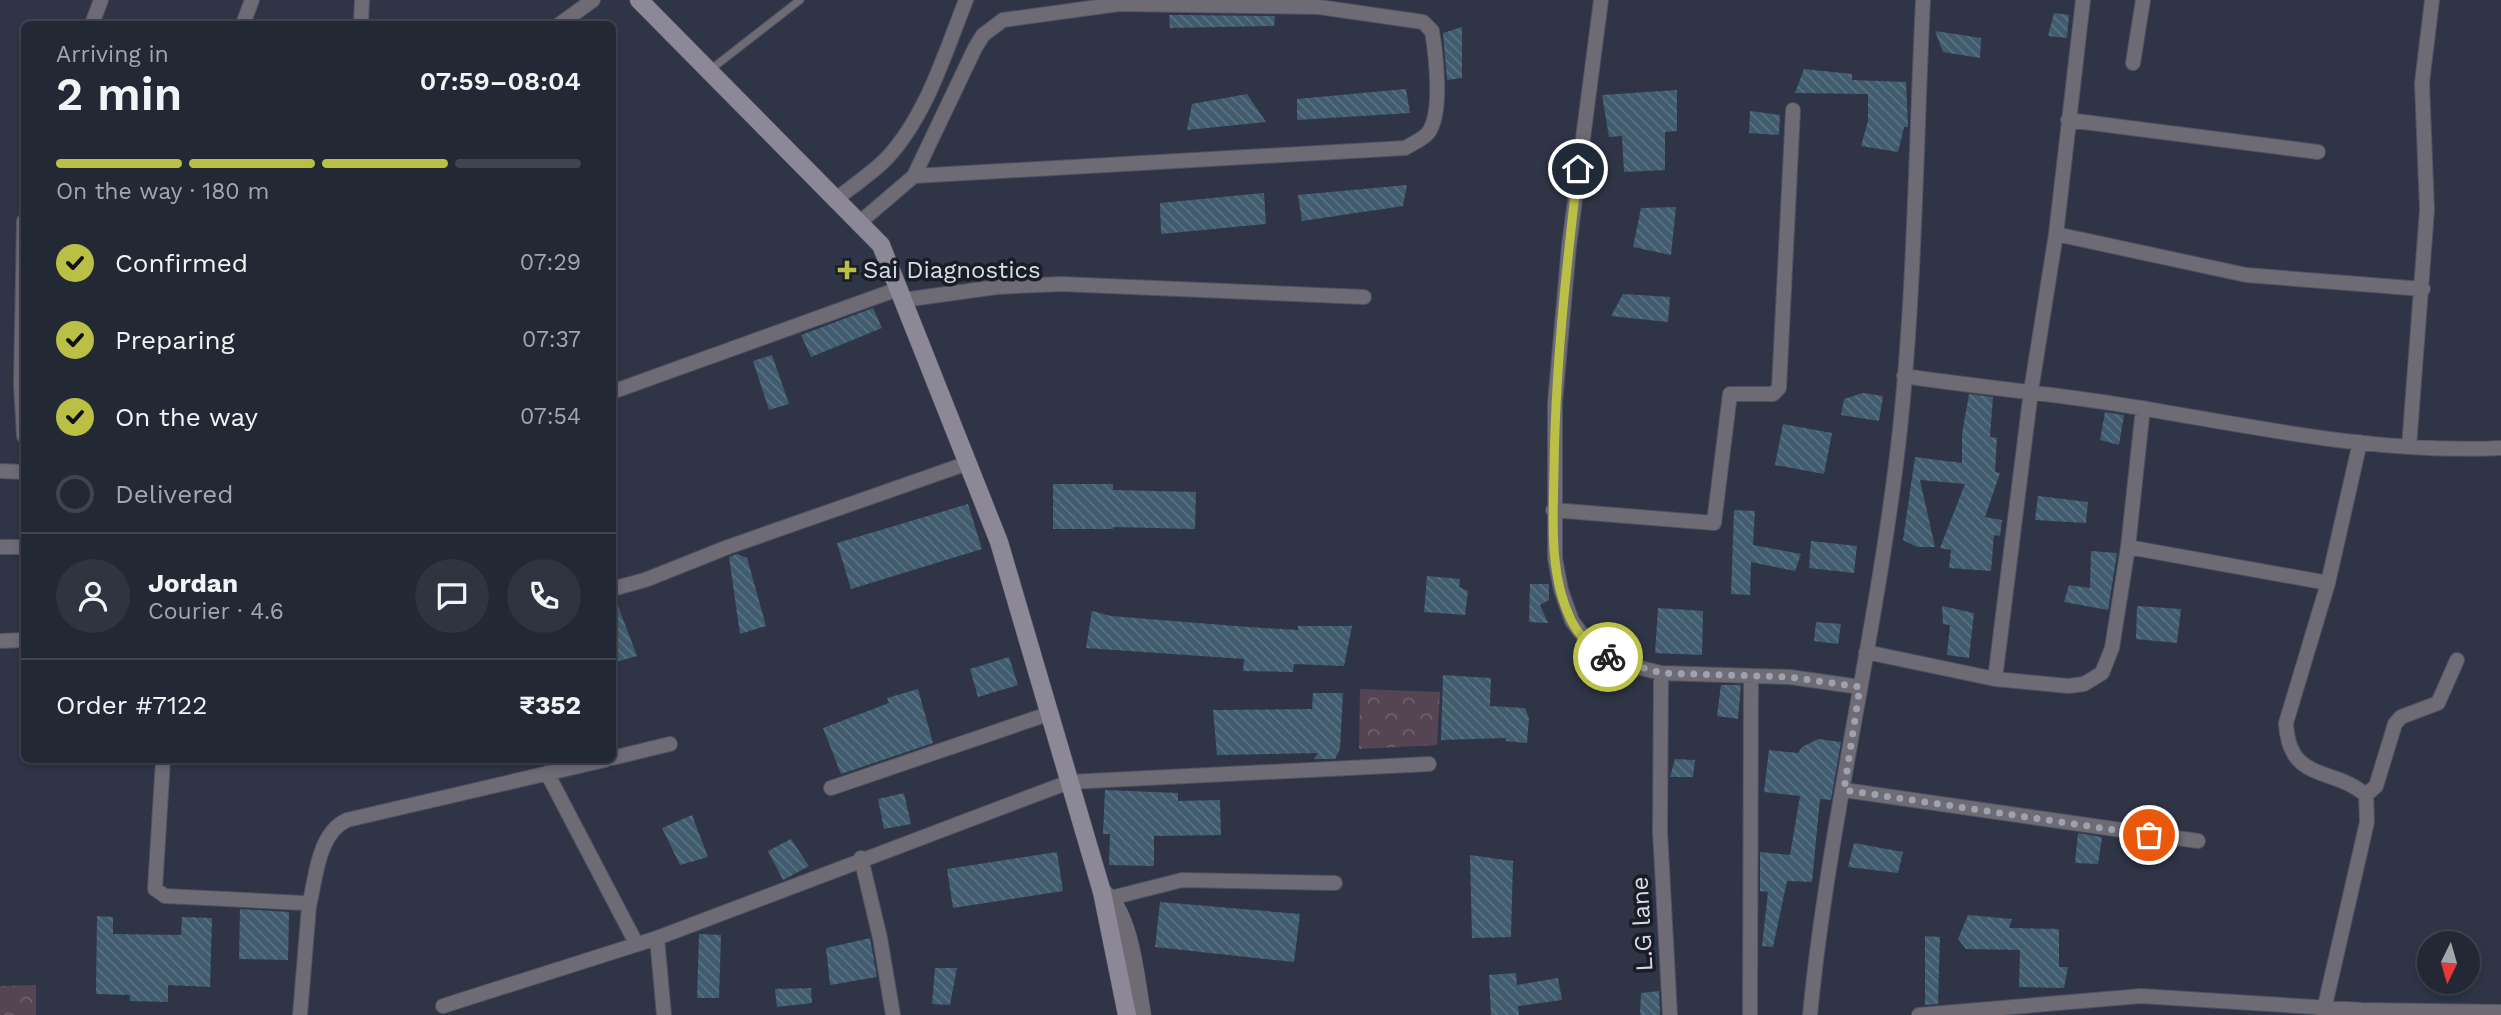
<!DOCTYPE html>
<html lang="en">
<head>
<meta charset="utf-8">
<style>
  body { margin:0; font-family:"Work Sans",sans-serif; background:#2f3441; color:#f1f3f6; height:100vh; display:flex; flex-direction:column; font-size:26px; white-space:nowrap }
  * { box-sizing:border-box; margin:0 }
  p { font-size:23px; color:#a3a6ad }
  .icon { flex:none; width:38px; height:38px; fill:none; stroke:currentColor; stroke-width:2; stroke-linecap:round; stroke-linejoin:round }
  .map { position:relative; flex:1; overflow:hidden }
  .panel { position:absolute; left:21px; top:21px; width:595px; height:742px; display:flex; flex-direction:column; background:#232835; border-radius:10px; box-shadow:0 4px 10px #0003,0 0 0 2px #404450 }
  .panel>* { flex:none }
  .needle { width:46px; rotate:185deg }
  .tools { position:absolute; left:2417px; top:931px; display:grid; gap:14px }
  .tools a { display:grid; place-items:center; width:63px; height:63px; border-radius:50%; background:#232835; box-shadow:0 4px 10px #0003,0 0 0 2px #404450; font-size:35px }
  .pin { position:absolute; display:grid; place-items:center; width:60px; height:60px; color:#fff; margin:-30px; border:4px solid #fff; border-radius:50%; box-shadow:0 2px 7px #0007 }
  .courier { position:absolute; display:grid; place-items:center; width:70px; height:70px; margin:-35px; border:5px solid #bac045; border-radius:50%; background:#fff; color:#222; box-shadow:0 2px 9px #0007 }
  .overview em { font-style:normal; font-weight:600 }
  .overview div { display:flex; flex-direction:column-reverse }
  .overview { display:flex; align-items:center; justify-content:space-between; height:119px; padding:0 35px }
  h1 { font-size:46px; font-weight:600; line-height:52px }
  .bar { display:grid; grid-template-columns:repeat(4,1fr); gap:10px 7px; align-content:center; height:84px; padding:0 35px }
  .bar i { height:9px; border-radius:5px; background:#404450 }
  .bar .on { background:#bac045 }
  .bar p { grid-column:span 4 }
  .line { display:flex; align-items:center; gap:18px; padding:0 35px; border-top:2px solid #404450 }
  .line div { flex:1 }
  .round { display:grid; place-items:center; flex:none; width:74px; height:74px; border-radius:37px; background:#2f3441 }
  ol { padding:0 35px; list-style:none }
  li { display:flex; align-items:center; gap:21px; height:77px }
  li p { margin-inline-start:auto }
  li .icon { padding:7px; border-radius:50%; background:#bac045; color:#111; stroke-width:4 }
  li:last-child { color:#a3a6ad }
  li i { width:38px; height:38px; border:4px solid #404450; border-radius:50% }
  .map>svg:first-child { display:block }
  .park { fill:url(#park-crowns) }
  .building { fill:url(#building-back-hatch) }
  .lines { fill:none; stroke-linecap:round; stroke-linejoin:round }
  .service-casing { stroke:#4d5364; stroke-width:9 }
  .minor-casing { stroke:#4d5364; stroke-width:16 }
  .tertiary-casing { stroke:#4d5364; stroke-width:19 }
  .secondary-casing { stroke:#4d5364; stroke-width:19 }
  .service { stroke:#6e6b74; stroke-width:7 }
  .minor { stroke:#6e6b74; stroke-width:14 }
  .tertiary { stroke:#6e6b74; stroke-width:18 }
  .secondary { stroke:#8d8897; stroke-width:18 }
  .done { stroke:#9da2b0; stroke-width:7; stroke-dasharray:0 12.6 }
  .route { stroke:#bac045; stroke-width:9 }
  .poi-dot { fill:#bac045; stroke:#1a1d25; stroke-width:2.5 }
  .labels { text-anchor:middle; stroke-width:7; stroke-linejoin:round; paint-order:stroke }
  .poi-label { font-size:24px; fill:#d8dce8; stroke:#1a1d25; text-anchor:start }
  .street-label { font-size:24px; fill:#d8dce8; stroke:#1a1d25 }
</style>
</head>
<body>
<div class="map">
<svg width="2501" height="1015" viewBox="0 0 2501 1015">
  <defs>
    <pattern id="park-crowns" width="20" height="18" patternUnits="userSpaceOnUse" patternTransform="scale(1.75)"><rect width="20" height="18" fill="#554552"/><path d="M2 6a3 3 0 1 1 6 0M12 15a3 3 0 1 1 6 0" fill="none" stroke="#6d5f6b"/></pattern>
    <pattern id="building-back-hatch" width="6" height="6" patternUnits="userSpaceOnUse" patternTransform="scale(1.75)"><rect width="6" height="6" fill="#405c6e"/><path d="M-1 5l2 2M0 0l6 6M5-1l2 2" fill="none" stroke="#5b7383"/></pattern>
  </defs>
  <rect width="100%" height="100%" fill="#2f3547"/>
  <path class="park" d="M1360 689 1440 692 1437 745 1359 749Z
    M36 985V1015H0V986Z"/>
  <path class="building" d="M2054 13 2069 15 2067 38 2048 36Z
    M1169 15H1181L1275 16 1274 26 1170 28Z
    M1462 27V78L1447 80 1443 33Z
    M1935 31 1981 38 1980 58 1943 52Z
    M1804 69 1852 74V80L1906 82 1908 127H1904L1898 152 1861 146 1868 121V94L1795 93Z
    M1406 89 1410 113 1297 120V99Z
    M1677 90V131L1665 132V170L1624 172 1622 136 1609 137 1602 95Z
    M1247 94 1266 122 1187 130 1192 104Z
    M1750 111 1780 115 1779 135 1749 133Z
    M1407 185 1403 206 1302 221 1298 195Z
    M1264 193 1266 224 1161 234 1160 203Z
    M1676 207 1671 255 1633 247 1641 208Z
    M1623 294 1670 297 1668 322 1611 316Z
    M873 308 882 328 811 357 801 335Z
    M772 355 789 404 769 410 753 361Z
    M1863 393 1883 396 1879 421 1841 415 1844 399Z
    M1969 394 1993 397 1990 437 1997 438 1995 472 2000 473 1985 517 2002 520 2000 536 1994 535 1991 571 1949 568 1951 550 1940 548 1965 484 1920 480 1935 547H1917L1903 540 1915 457 1962 463V434Z
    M2105 412 2124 415 2119 445 2100 440Z
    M1783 424 1832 433 1824 474 1775 465Z
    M1053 484H1113V490L1196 492 1195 529 1113 527V529H1053Z
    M2038 496 2088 502 2086 523 2035 520Z
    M968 504 982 549 851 589 837 543Z
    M1734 510 1755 511 1753 545 1801 554 1795 571 1751 562 1750 595 1731 594Z
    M1811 541 1857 546 1854 573 1809 568Z
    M2091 551 2117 553 2108 610 2064 602 2069 585 2090 588Z
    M737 554 747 558 766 626 740 634 729 557Z
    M1427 576 1460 579 1459 587 1468 591 1465 615 1424 612Z
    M1530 584H1549V600L1540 605 1548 623 1529 622Z
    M612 598H615L637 656 612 663Z
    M1942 606 1974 613 1969 658 1947 655 1950 625 1943 624Z
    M2137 606 2181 609 2177 643 2136 639Z
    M1658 608 1703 611 1702 655 1655 653Z
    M1092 611 1111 616 1248 627 1298 630V626H1352L1344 666 1294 664 1293 672 1243 671 1244 659 1086 648Z
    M1816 622 1841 624 1838 644 1814 641Z
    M1009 657 1018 685 978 697 970 669Z
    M1443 675 1491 678 1490 706 1525 708 1529 718 1527 743 1506 741V738L1441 740Z
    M1721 685H1741L1738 719 1717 716Z
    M918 689 933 743 841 774 823 728 889 703 887 698Z
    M1313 693H1343L1340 749 1335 759H1314L1318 753 1217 755 1213 710 1312 709Z
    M1818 739 1841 742 1831 800 1820 799 1812 882 1787 881 1773 947 1762 946 1768 892 1760 891V852L1790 855 1800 796 1764 792 1769 750 1798 753 1802 747Z
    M1675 759 1695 760 1693 777H1670Z
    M1105 790 1178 793V801L1220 800 1221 835 1154 836V866L1109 865 1110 834H1103Z
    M904 793 911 824 884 829 878 799Z
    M692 815 708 857 680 865 662 828Z
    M2078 833 2102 837 2098 864 2075 863Z
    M791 839 809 866 783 880 768 851Z
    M1854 843 1903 852 1898 873 1848 867Z
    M1057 852 1063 891 953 908 947 869Z
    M1470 855 1513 861 1511 937 1472 938Z
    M1160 902 1300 914 1294 962 1155 947Z
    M240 909 289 912 288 960 239 959Z
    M1968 915 2012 919 2009 928 2059 929V967H2068L2064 988 2019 987 2020 950 1966 949 1958 939Z
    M97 916 113 917V934L181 935 182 917 212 918 210 987 168 985V1002L130 1001V995L96 994Z
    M699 934 721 935 719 998H697Z
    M1925 936 1940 937 1938 1004 1925 1005Z
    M870 938 877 977 830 985 826 948Z
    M935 968H957L950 1005 932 1004Z
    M1516 973 1517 985 1558 978 1562 1000 1518 1006 1519 1015H1491L1489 975Z
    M811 988 812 1003 777 1007 775 989Z
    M1659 991 1660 1015H1640L1641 993Z"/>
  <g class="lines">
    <g class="service-casing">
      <path id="service" d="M710 70 800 0"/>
    </g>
    <g class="minor-casing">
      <path id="minor" d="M1601 0 1569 246 1555 403V558L1561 590 1572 621 1593 649 1617 662 1661 673 1790 677 1860 687
        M92 24 101 0
        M243 24 252 0
        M361 24 362 0
        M560 24 593 0
        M2133 63 2143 0
        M2068 120 2318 152
        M836 199C853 186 871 174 886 159 926 117 945 53 966 0
        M24 221 21 384 24 436
        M859 223 914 176 975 48 983 35 1003 20 1119 4 1319 7 1423 22 1432 31C1436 55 1443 114 1428 133 1423 139 1412 144 1405 148L914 176
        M2056 234 2246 275 2423 289
        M903 300 997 287 1061 284 1364 297
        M1904 376C1983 388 2062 394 2141 408 2260 428 2380 454 2501 448
        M612 392 898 289
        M2360 442 2328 583 2286 723C2289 783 2332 766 2366 795
        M2409 447 2427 210 2422 83 2432 0
        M0 471 24 472
        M1553 510 1714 523 1730 394H1773L1779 388 1793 110
        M0 547H24
        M2128 547 2328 583
        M612 589 645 580 728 547 968 463
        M0 641 24 640
        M1866 652 1995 679 2068 686 2084 684 2102 673 2112 648 2128 547 2143 408
        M1661 673 1660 831 1670 1015
        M1995 679 2031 391 2056 234 2083 0
        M612 758 670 744
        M163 760 155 889 165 896 304 903 309 906 300 1015
        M547 773 636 943
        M831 788 1048 714
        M1844 790 2198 841
        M861 858 880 938 893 1015
        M1111 898 1182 880 1335 883
        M309 906C316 877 318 833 347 820L605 760
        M657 938 664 1015
        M443 1006 657 938 1069 782 1429 764
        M2323 1014 2367 822 2366 795 2376 786 2395 724 2401 717 2438 703 2457 660
        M1750 1015 1751 676
        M1810 1015C1829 818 1879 625 1900 429 1915 287 1916 142 1923 0
        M1919 1015 2141 996 2362 1010 2501 1012"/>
    </g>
    <g class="tertiary-casing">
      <path id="tertiary" d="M1102 892C1131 911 1136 983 1142 1015"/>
    </g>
    <g class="secondary-casing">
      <path id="secondary" d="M639 0 881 245 999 542 1102 892 1127 1015"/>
    </g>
    <use href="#service" class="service"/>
    <use href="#minor" class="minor"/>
    <use href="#tertiary" class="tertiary"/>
    <use href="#secondary" class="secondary"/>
  </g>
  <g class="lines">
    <path class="done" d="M1608 657 1661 673 1790 677 1860 687 1844 790 2149 835"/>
    <path class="route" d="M1578 169C1566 270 1555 371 1554 473 1553 521 1549 575 1571 620 1579 636 1593 649 1608 657"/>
  </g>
  <path class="poi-dot" d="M843.5 259.5h7v7h7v7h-7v7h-7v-7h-7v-7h7z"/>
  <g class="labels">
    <g class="poi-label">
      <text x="863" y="278">Sai Diagnostics</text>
    </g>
    <g class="street-label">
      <text transform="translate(1642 924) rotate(-93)" y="8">L.G lane</text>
    </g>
  </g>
</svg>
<div class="tools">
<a><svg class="needle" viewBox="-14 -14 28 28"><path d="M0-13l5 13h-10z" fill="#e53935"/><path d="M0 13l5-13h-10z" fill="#a3a6ad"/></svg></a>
</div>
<div class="pin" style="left:2149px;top:835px;background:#ea580c"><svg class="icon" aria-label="bag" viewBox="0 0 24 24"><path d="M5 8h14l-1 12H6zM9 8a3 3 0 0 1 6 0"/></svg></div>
<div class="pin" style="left:1578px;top:169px;background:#1f2937"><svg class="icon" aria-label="home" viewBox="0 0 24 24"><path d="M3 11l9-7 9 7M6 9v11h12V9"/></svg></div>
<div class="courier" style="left:1608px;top:657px"><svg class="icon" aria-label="bike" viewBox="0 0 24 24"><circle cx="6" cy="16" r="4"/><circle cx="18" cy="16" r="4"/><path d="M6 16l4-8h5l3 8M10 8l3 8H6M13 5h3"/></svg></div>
<section class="panel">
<div class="overview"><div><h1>2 min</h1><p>Arriving in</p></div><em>07:59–08:04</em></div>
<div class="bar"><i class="on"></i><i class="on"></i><i class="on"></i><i></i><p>On the way · 180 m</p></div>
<ol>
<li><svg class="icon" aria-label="check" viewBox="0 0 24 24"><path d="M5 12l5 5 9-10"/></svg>Confirmed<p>07:29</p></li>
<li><svg class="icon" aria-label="check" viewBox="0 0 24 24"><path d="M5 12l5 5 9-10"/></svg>Preparing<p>07:37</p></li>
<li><svg class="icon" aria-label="check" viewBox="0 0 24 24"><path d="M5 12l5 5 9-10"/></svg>On the way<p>07:54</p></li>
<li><i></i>Delivered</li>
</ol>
<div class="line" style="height:126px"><a class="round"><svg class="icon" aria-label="person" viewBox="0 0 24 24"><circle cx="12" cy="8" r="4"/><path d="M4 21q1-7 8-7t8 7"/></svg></a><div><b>Jordan</b><p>Courier · 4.6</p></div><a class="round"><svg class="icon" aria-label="chat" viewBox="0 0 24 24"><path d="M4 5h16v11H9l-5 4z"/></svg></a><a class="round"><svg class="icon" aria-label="phone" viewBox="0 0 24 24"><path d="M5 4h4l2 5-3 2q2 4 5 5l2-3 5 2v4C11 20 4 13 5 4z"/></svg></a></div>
<div class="line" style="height:91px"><div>Order #7122</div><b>₹352</b></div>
</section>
</div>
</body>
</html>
